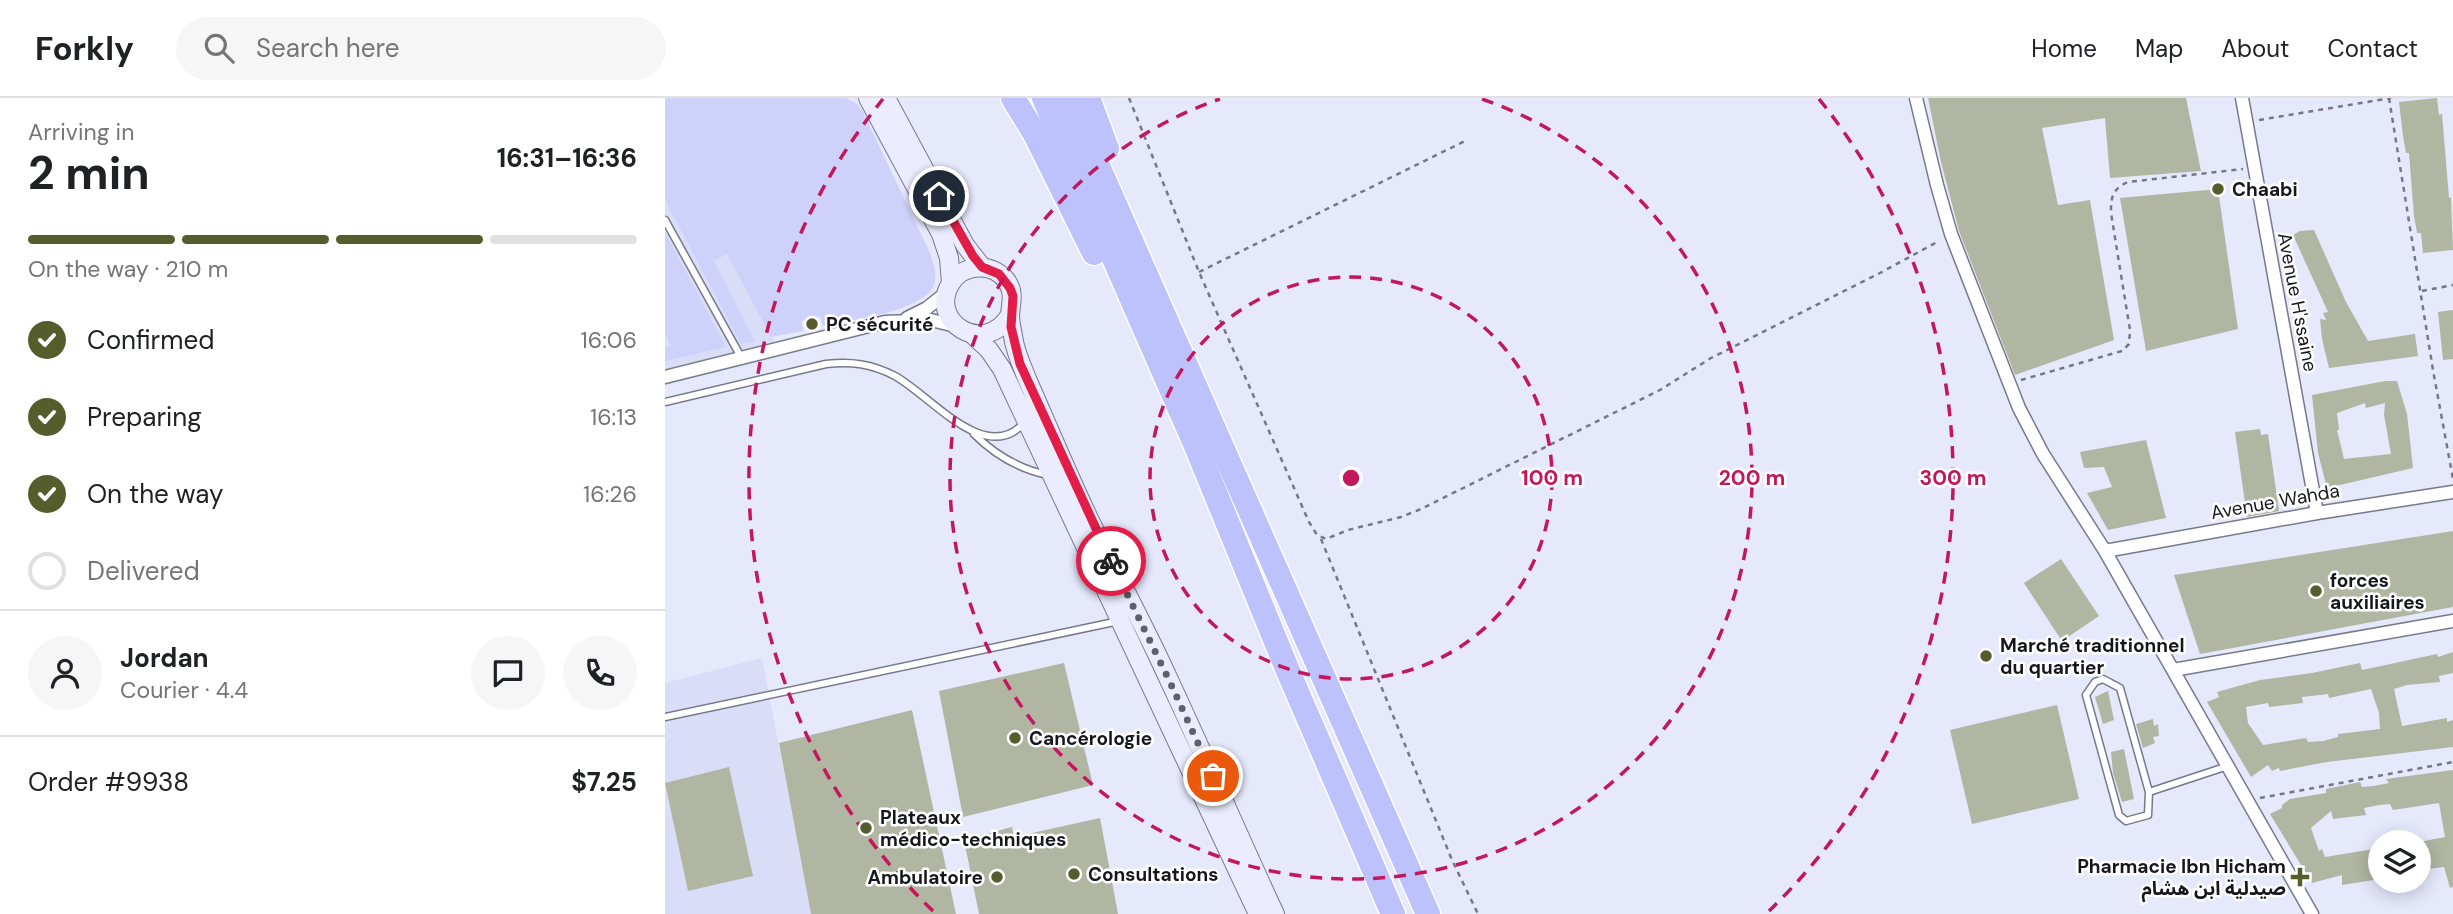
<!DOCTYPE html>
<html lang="en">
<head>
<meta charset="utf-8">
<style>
  body { margin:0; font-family:"DM Sans","Noto Sans Arabic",sans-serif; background:#f6f6f6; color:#202124; height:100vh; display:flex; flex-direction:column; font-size:26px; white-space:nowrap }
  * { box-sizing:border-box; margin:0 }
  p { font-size:23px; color:#757577 }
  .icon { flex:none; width:38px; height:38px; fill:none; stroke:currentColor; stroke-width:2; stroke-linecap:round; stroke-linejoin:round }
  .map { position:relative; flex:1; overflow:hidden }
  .drawer { display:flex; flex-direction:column; background:#fff; width:665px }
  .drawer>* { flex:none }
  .buttons { position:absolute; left:1703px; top:732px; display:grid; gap:14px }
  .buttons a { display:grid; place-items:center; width:63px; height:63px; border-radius:50%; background:#fff; box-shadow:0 4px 18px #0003; font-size:35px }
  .pin { position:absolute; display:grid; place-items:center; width:60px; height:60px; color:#fff; margin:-30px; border:4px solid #fff; border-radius:50%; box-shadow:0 2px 7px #0007 }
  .courier { position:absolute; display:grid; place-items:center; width:70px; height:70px; margin:-35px; border:5px solid #e11d48; border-radius:50%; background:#fff; color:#222; box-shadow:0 2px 9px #0007 }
  .headline em { font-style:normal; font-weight:700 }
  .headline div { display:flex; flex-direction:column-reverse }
  .headline { display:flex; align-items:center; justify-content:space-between; height:119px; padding:0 28px }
  h1 { font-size:46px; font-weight:700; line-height:52px }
  .bar { display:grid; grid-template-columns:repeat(4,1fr); gap:10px 7px; align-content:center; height:84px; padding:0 28px }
  .bar i { height:9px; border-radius:5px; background:#e0e0e0 }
  .bar .current { background:#555d2c }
  .bar p { grid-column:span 4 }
  .line { display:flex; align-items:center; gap:18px; padding:0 28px; border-top:2px solid #e0e0e0 }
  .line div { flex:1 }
  .round { display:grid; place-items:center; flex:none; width:74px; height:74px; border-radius:37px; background:#f6f6f6 }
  ol { padding:0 28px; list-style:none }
  li { display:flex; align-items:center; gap:21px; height:77px }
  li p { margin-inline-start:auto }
  li .icon { padding:7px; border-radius:50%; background:#555d2c; color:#fff; stroke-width:4 }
  li:last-child { color:#757577 }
  li i { width:38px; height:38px; border:4px solid #e0e0e0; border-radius:50% }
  header { display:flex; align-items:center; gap:42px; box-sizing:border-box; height:98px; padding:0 35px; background:#fff; border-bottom:2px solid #e0e0e0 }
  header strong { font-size:33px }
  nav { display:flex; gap:38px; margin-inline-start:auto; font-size:24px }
  .search { width:490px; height:63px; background:#f6f6f6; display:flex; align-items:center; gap:18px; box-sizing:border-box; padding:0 24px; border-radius:38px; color:#757577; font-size:26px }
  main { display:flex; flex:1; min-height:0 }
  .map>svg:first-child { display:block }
  .built { fill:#daddf8 }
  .green { fill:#ced2fa }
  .building { fill:#b1b6a3; fill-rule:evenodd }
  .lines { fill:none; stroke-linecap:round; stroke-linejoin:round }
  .lane-casing { stroke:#77798b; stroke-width:9 }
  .street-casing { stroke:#77798b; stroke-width:15 }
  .secondary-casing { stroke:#77798b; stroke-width:20 }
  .highway-casing { stroke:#fff; stroke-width:27 }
  .path { stroke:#767784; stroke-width:2.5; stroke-dasharray:5 5; stroke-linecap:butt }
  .lane { stroke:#fff; stroke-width:6 }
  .street { stroke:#fff; stroke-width:12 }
  .secondary { stroke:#ebecfe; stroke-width:18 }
  .highway { stroke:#bdc1fc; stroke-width:24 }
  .done { stroke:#5f606b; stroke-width:7; stroke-dasharray:0 12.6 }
  .route { stroke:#e11d48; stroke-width:9 }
  .ring { fill:none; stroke:#c2185b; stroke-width:3.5; stroke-dasharray:12 9 }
  .poi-dot { fill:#555d2c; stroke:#fff; stroke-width:2.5 }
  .labels { text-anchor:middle; stroke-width:5; stroke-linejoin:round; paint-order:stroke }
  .poi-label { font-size:19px; font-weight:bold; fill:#16161d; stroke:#fff; text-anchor:start }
  .street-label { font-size:19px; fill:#16161d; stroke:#fff }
  .centre { fill:#c2185b; stroke:#fff; stroke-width:3.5 }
  .ring-label { font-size:21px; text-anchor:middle; font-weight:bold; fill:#c2185b; stroke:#fff; stroke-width:5; stroke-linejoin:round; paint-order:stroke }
</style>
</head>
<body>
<header>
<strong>Forkly</strong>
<div class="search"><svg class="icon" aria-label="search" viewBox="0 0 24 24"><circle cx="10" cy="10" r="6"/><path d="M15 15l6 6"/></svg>Search here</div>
<nav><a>Home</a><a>Map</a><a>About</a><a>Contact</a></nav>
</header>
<main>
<section class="drawer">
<div class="headline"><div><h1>2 min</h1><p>Arriving in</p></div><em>16:31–16:36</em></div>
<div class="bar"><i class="current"></i><i class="current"></i><i class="current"></i><i></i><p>On the way · 210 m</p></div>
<ol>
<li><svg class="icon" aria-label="check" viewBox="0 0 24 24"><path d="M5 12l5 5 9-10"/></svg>Confirmed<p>16:06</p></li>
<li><svg class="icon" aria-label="check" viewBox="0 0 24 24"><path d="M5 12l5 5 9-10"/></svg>Preparing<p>16:13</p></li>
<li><svg class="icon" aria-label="check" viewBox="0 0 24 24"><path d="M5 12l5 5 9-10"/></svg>On the way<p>16:26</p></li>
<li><i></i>Delivered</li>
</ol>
<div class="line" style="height:126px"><a class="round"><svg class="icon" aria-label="person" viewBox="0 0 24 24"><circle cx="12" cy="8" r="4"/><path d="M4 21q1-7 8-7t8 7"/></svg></a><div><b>Jordan</b><p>Courier · 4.4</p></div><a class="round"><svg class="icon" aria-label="chat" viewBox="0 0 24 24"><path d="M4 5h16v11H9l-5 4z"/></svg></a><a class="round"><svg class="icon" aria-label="phone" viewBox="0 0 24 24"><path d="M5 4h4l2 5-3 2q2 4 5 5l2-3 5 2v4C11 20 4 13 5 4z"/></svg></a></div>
<div class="line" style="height:91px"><div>Order #9938</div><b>$7.25</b></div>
</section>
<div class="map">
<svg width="1788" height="816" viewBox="0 0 1788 816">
  <rect width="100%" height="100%" fill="#e6e8fc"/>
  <path class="built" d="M0 36 118 258 0 287Z
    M97 560 146 816H0V585Z"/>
  <path class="green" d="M0 0H181L192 6 198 14 265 155C268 165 273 176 269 187 258 214 184 222 158 228L155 218 136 223 138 233 106 239 62 156 49 163 90 243 76 246 0 102Z
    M0 134 61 249 0 263V250L6 247 0 235Z"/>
  <path class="building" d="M1263 0H1521L1536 73 1445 80 1440 20 1377 30 1393 107 1425 102 1449 242 1350 277 1294 133 1276 64Z
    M1772 0 1774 17 1777 16 1784 100 1786 99 1788 152 1758 155 1756 135H1752L1749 118 1744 55H1741L1738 38 1734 4Z
    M1553 91 1573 231 1481 253 1455 100Z
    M1649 132 1681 204 1703 243 1750 236 1753 258 1664 270 1657 241 1655 221 1661 222 1658 215 1663 214 1628 137 1635 133Z
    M1788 212V261L1778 262 1773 214Z
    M1720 283H1732L1742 316 1748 370 1662 390 1653 355 1647 297ZM1700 305 1701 310 1720 305 1719 317 1726 356 1679 361 1672 332H1674L1672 315Z
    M1595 331 1596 337 1603 336 1614 413 1582 419 1570 334Z
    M1481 342 1501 420 1443 432 1422 395 1447 389 1439 369 1419 370 1415 354Z
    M1788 433V509L1535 556 1509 477Z
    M1396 461 1434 518 1397 543 1359 485Z
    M1788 554V575L1774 578 1775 584 1742 587 1729 591 1737 628 1782 620V624L1788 622V649L1662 664 1615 673 1614 670 1607 673 1603 667 1586 679 1542 604 1554 599 1552 594 1595 582 1647 575 1695 565 1697 572 1772 556 1773 559ZM1706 591 1714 615 1715 631 1673 636V639L1658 643 1643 644 1641 640 1598 647 1583 625 1581 609 1603 605 1604 609 1638 605 1637 599 1663 596 1664 600Z
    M399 565 428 687 298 719 274 593Z
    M1443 593 1449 622 1438 626 1430 599Z
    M1392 607 1414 701 1307 726 1285 632Z
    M247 612 291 816H146L114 645Z
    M1488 621 1489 628 1493 626 1494 638 1488 639 1490 645 1478 650 1471 626Z
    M1459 651 1469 701 1457 704 1448 675 1446 654Z
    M64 669 88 778 23 793 0 685Z
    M1788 672V789L1785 790 1779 769 1754 772V744L1780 739 1774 705 1728 712 1725 706 1714 707 1699 710 1701 717 1668 721 1666 713 1646 730 1654 753 1657 751 1660 759 1715 750V781L1677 787V777L1647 785 1605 716 1617 710V707L1625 701 1661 695V691L1695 684 1697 689 1709 688 1724 685 1721 681Z
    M435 720 453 816H314L299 742 347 729 349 739Z"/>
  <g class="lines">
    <g class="lane-casing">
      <path id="lane" d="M0 122 76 259
        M0 304 161 266C186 263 207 266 230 278 265 297 320 368 359 325
        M309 336C330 357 354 371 383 377
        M0 619 454 523
        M1484 694 1455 590 1438 581 1430 584 1421 597 1454 717 1461 723 1483 717 1484 694 1563 668"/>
    </g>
    <g class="street-casing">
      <path id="street" d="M1251 0 1272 87 1286 136 1354 310 1378 356 1440 453 1647 816
        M1577 0 1652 415
        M242 220 262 210 282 194
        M0 279 220 224 266 222 291 228
        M1440 453 1652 415 1788 394
        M1508 572 1788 523"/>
    </g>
    <g class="secondary-casing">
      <path id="secondary" d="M203 0 276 136 284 160 286 185
        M221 0 300 147 317 169
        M345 217C319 260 262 223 286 185 298 166 327 164 341 182 350 194 346 204 345 217 345 224 347 232 348 238 350 254 357 268 363 283 385 333 406 384 430 433 455 483 482 533 505 584 541 661 574 739 610 816
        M307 236 324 252 337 271 593 816"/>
    </g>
    <g class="highway-casing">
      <path id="highway" d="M348 0 370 36 429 155
        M379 0 531 348 623 573 728 816
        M403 0 763 816
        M423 0 442 51"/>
    </g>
    <path class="path" d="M464 0 534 174 644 424 652 437 661 441 683 432 736 419 756 411 995 292 1046 260 1215 175 1274 143
      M1724 0 1768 272 1788 381
      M1594 22 1726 0
      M534 174 802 42
      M1757 193 1788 187
      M1356 282 1457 253 1464 246 1465 232 1446 115C1446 99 1447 91 1463 84L1578 71
      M656 441 787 762 813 816
      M1595 700 1788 664"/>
    <use href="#lane" class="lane"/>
    <use href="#street" class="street"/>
    <use href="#secondary" class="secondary"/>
    <use href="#highway" class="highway"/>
  </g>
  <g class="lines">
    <path class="done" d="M446 463 504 582 548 678"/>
    <path class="route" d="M274 98 308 158 317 169 334 176 345 190 348 198 346 229 355 266 446 463"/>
  </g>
  <g class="ring">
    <circle cx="686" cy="380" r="201"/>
    <path d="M817 1A401 401 0 1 1 555 1"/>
    <path d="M268 813A602 602 0 0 1 218 1M1154 1A602 602 0 0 1 1104 813"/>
  </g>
  <g class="poi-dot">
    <circle cx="1553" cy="91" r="7"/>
    <circle cx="147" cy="226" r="7"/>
    <circle cx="1651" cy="493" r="7"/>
    <circle cx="1321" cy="558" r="7"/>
    <circle cx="350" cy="640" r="7"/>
    <circle cx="201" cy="730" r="7"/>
    <circle cx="409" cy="776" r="7"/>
    <circle cx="332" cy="779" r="7"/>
    <path d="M1631.5 768.5h7v7h7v7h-7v7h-7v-7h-7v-7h7z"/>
  </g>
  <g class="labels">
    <g class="poi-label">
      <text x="1567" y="98">Chaabi</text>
      <text x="161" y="233">PC sécurité</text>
      <text x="1665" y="489">forces<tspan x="1665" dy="22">auxiliaires</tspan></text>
      <text x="1335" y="554">Marché traditionnel<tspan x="1335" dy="22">du quartier</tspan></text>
      <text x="364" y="647">Cancérologie</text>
      <text x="215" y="726">Plateaux<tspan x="215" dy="22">médico-techniques</tspan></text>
      <text x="1621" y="775" text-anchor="end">Pharmacie Ibn Hicham<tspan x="1621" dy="22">صيدلية ابن هشام</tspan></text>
      <text x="423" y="783">Consultations</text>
      <text x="318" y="786" text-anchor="end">Ambulatoire</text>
    </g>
    <g class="street-label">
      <text transform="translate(1633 204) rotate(79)" y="7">Avenue H'ssaine</text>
      <text transform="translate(1610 403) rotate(-10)" y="7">Avenue Wahda</text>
    </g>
  </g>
  <circle cx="686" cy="380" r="10" class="centre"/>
  <g class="ring-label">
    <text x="887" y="387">100 m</text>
    <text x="1087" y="387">200 m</text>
    <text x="1288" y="387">300 m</text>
  </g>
</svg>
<div class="buttons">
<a><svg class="icon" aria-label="layers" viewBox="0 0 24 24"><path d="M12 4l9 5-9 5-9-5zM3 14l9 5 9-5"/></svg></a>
</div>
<div class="pin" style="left:548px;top:678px;background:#ea580c"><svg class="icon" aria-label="bag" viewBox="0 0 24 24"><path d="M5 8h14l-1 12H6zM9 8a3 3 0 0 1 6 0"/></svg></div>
<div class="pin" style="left:274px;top:98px;background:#1f2937"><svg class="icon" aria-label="home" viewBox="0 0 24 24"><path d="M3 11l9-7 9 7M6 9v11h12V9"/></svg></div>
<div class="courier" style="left:446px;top:463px"><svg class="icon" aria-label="bike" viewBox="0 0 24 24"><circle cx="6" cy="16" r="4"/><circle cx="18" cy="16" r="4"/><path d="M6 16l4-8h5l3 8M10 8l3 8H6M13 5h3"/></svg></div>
</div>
</main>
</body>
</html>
